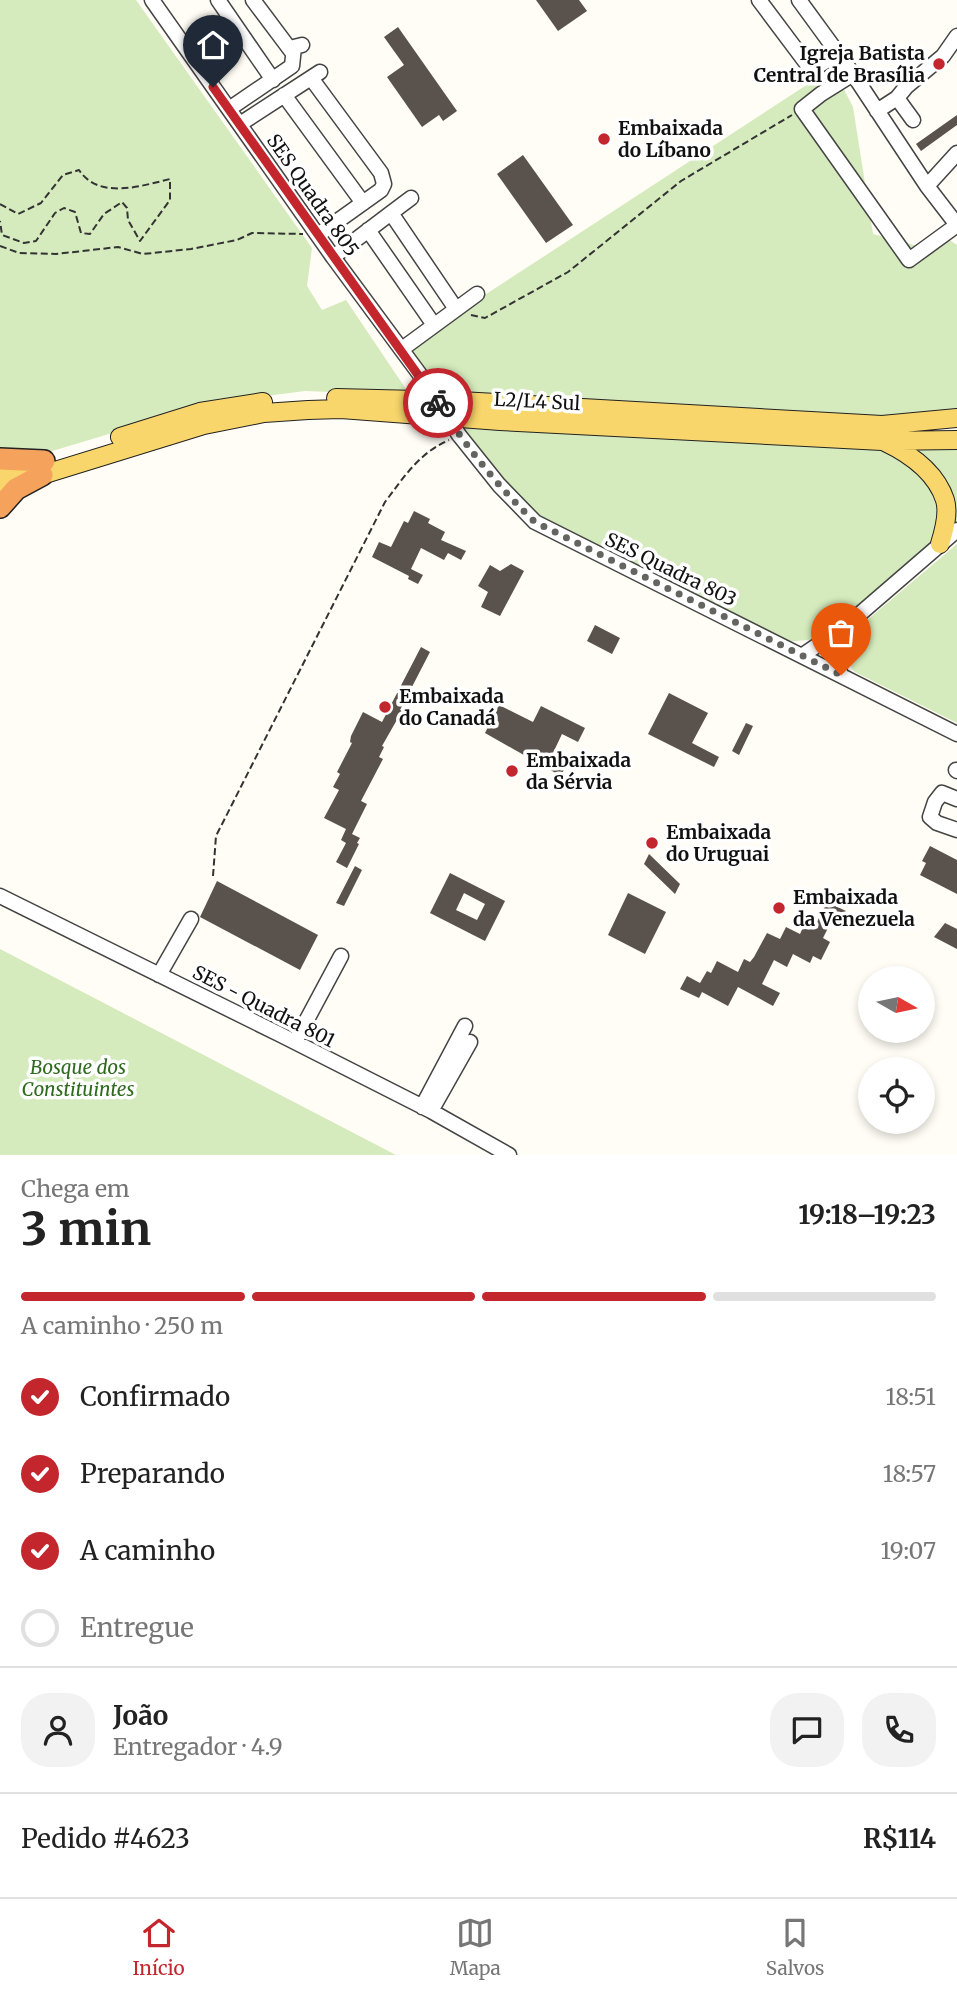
<!DOCTYPE html>
<html lang="pt">
<head>
<meta charset="utf-8">
<style>
  body { margin:0; font-family:Merriweather,serif; background:#f2f2f2; color:#222; height:100vh; display:flex; flex-direction:column; font-size:26px; white-space:nowrap }
  * { box-sizing:border-box; margin:0 }
  p { font-size:23px; color:#767676 }
  .icon { flex:none; width:38px; height:38px; fill:none; stroke:currentColor; stroke-width:2; stroke-linecap:round; stroke-linejoin:round }
  .map { position:relative; height:1155px; overflow:hidden }
  .sheet { display:flex; flex-direction:column; background:#fff; flex:1 }
  .sheet>* { flex:none }
  .needle { width:46px; rotate:99deg }
  .buttons { position:absolute; left:858px; top:966px; display:grid; gap:14px }
  .buttons a { display:grid; place-items:center; width:77px; height:77px; border-radius:50%; background:#fff; box-shadow:0 4px 10px #0003; font-size:35px }
  .pin { position:absolute; display:grid; place-items:center; width:60px; height:60px; color:#fff; margin:-72px -30px; border-radius:50% 50% 50% 0; rotate:-45deg; box-shadow:0 0 7px #0007 }
  .pin .icon { rotate:45deg }
  .courier { position:absolute; display:grid; place-items:center; width:70px; height:70px; margin:-35px; border:5px solid #c4262e; border-radius:50%; background:#fff; color:#222; box-shadow:0 2px 9px #0007 }
  .headline em { font-style:normal; font-weight:700 }
  .headline div { display:flex; flex-direction:column-reverse }
  .headline { display:flex; align-items:center; justify-content:space-between; height:119px; padding:0 21px }
  h1 { font-size:46px; font-weight:700; line-height:52px }
  .bar { display:grid; grid-template-columns:repeat(4,1fr); gap:10px 7px; align-content:center; height:84px; padding:0 21px }
  .bar i { height:9px; border-radius:5px; background:#e0e0e0 }
  .bar .current { background:#c4262e }
  .bar p { grid-column:span 4 }
  .line { display:flex; align-items:center; gap:18px; padding:0 21px; border-top:2px solid #e0e0e0 }
  .line div { flex:1 }
  .round { display:grid; place-items:center; flex:none; width:74px; height:74px; border-radius:28px; background:#f2f2f2 }
  ol { padding:0 21px; list-style:none }
  li { display:flex; align-items:center; gap:21px; height:77px }
  li p { margin-inline-start:auto }
  li .icon { padding:7px; border-radius:50%; background:#c4262e; color:#fff; stroke-width:4 }
  li:last-child { color:#767676 }
  li i { width:38px; height:38px; border:4px solid #e0e0e0; border-radius:50% }
  .tabs { display:flex; justify-content:space-around; align-items:center; height:98px; border-top:2px solid #e0e0e0; background:#fff; font-size:19px; color:#767676 }
  .tabs a { display:grid; justify-items:center; gap:4px }
  .tabs .current { color:#c4262e }
  .map>svg:first-child { display:block }
  .green { fill:#d5ebbd }
  .building { fill:#5a524d; fill-rule:evenodd }
  .lines { fill:none; stroke-linecap:round; stroke-linejoin:round }
  .minor-casing { stroke:#444; stroke-width:17 }
  .major-casing { stroke:#222; stroke-width:20 }
  .highway-casing { stroke:#222; stroke-width:24 }
  .path { stroke:#333; stroke-width:2; stroke-dasharray:7 3.5; stroke-linecap:butt }
  .minor { stroke:#fff; stroke-width:14 }
  .major { stroke:#f9d66b; stroke-width:18 }
  .highway { stroke:#f5a25d; stroke-width:21 }
  .minor-bridge-casing { stroke:#444; stroke-width:17; stroke-linecap:butt }
  .minor-bridge { stroke:#fff; stroke-width:14 }
  .done { stroke:#646461; stroke-width:7; stroke-dasharray:0 12.6 }
  .route { stroke:#c4262e; stroke-width:9 }
  .poi-dot { fill:#c4262e; stroke:#fff; stroke-width:2.5 }
  .labels { text-anchor:middle; stroke-width:7; stroke-linejoin:round; paint-order:stroke }
  .poi-label { font-size:19px; font-weight:bold; fill:#111; stroke:#fff; text-anchor:start }
  .street-label { font-size:19px; fill:#111; stroke:#fff }
  .park-label { font-size:19px; font-style:italic; fill:#2f6b1f; stroke:#fff }
</style>
</head>
<body>
<div class="map">
<svg width="957" height="1155" viewBox="0 0 957 1155">
  <rect width="100%" height="100%" fill="#fffdf5"/>
  <path class="green" d="M0 0H136L312 248 307 286 322 310 346 300 410 395 305 391 212 403 49 452 0 449Z
    M835 72 853 107 873 234 925 248 942 235 957 245V418L882 425 440 400 402 349 805 86Z
    M457 418 882 441 944 481 911 441 957 440V530L828 638 776 643 535 522 459 435Z
    M957 544V723L855 672C844 661 845 645 853 632Z
    M0 949 396 1155H0Z"/>
  <path class="building" d="M536 0H579L587 11 558 31Z
    M398 27 457 111 443 121 439 115 422 127 387 77 404 65 384 37Z
    M957 115V125L921 151 916 144Z
    M523 155 573 225 546 243 497 174Z
    M414 511 430 519 428 523 445 532 441 540 466 551 461 560 448 553 444 560 421 548 411 569 423 575 418 584 408 579 409 576 372 557 379 542 391 547 404 521 408 523Z
    M511 564 524 571 500 616 481 607 488 592 478 586 490 565 500 571Z
    M595 625 620 638 612 654 587 641Z
    M421 647 430 652 400 710 402 711 382 746 384 747 379 757 383 759 361 801 367 804 352 834 360 838 357 843 359 844 347 868 336 862 346 843 341 840 346 829 324 818 339 790 333 787 340 774 337 772 352 743 350 742 351 736 363 712 382 722Z
    M669 693 708 713 692 743 719 757 714 767 648 734Z
    M499 705 533 722 541 706 585 728 578 742 562 734 553 753 568 761 561 776 485 733Z
    M746 723 753 726 739 755 732 751Z
    M930 846 957 860V894L920 875 926 863 922 861Z
    M649 854 680 884 675 894 644 864Z
    M355 866 362 870 344 906 336 903Z
    M450 873 505 901 485 941 430 913ZM464 893 485 904 477 920 456 910Z
    M217 881 318 935 300 970 200 917Z
    M628 893 666 912 645 954 608 935Z
    M827 902 846 911 839 924 832 920 823 938 830 942 821 960 813 956 810 963 793 954 787 967 774 960 762 984 780 993 773 1006 738 987 728 1006 702 992 699 998 680 989 687 976 700 983 707 971 711 973 717 961 738 972 744 959 750 962 754 957 767 933 780 939 786 927 800 934 806 921 815 926Z
    M945 923 957 929V949L934 937Z"/>
  <g class="lines">
    <g class="minor-casing">
      <path id="minor" d="M152 0 333 257 421 376
        M218 0 273 80
        M253 0 292 52
        M759 0 810 68 814 69 837 54
        M799 0 853 74 927 186 957 225
        M853 74 821 94 802 109 909 260 957 225
        M311 78 381 173 384 184 381 190 318 235
        M284 95 363 203
        M897 98 913 120
        M229 109 292 66 294 47 302 45
        M877 111 897 98 906 87 943 56 957 36
        M240 124 320 72
        M927 186 957 153
        M391 213 411 198
        M368 230 434 325
        M333 257 391 213 456 309
        M402 349 477 294
        M459 435 499 485 535 522 957 734
        M835 638V657L841 675
        M803 655 847 625 957 530
        M956 770 957 771
        M957 799 942 793 935 802 930 817 937 823 957 830
        M0 896 281 1035 431 1111 509 1155
        M159 975 191 919
        M295 1042 341 956
        M422 1107 465 1026
        M431 1111 470 1042"/>
    </g>
    <g class="major-casing">
      <path id="major" d="M336 398 460 401 882 425 957 418
        M120 437 200 412 263 402
        M885 442C910 454 936 472 945 500 949 513 944 531 940 544
        M0 475 37 463
        M0 488 204 425 264 413 308 410 341 409 500 421 882 441 957 440"/>
    </g>
    <g class="highway-casing">
      <path id="highway" d="M0 459 44 461
        M0 507 16 489 42 475"/>
    </g>
    <path class="path" d="M0 204 18 214 41 203 63 175 79 170C99 200 141 186 170 179V200L140 241 128 220 127 208 122 202 104 214 90 234 81 233 75 212 64 208 55 213 36 241 24 243 2 235 0 221
      M0 246 19 253 56 254 118 247 143 254 191 249 237 240 252 233 303 234
      M471 315 485 318 568 272 681 181 792 115
      M213 876 216 836 385 502C404 477 419 453 449 440"/>
    <use href="#minor" class="minor"/>
    <use href="#major" class="major"/>
    <use href="#highway" class="highway"/>
    <g class="minor-bridge-casing">
      <path id="minor-bridge" d="M421 376 459 435"/>
    </g>
    <use href="#minor-bridge" class="minor-bridge"/>
  </g>
  <g class="lines">
    <path class="done" d="M438 403C466 446 497 486 535 522L841 675"/>
    <path class="route" d="M213 87 438 403"/>
  </g>
  <g class="poi-dot">
    <circle cx="939" cy="64" r="7"/>
    <circle cx="604" cy="139" r="7"/>
    <circle cx="385" cy="707" r="7"/>
    <circle cx="512" cy="771" r="7"/>
    <circle cx="652" cy="843" r="7"/>
    <circle cx="779" cy="908" r="7"/>
  </g>
  <g class="labels">
    <g class="poi-label">
      <text x="925" y="60" text-anchor="end">Igreja Batista<tspan x="925" dy="22">Central de Brasília</tspan></text>
      <text x="618" y="135">Embaixada<tspan x="618" dy="22">do Líbano</tspan></text>
      <text x="399" y="703">Embaixada<tspan x="399" dy="22">do Canadá</tspan></text>
      <text x="526" y="767">Embaixada<tspan x="526" dy="22">da Sérvia</tspan></text>
      <text x="666" y="839">Embaixada<tspan x="666" dy="22">do Uruguai</tspan></text>
      <text x="793" y="904">Embaixada<tspan x="793" dy="22">da Venezuela</tspan></text>
    </g>
    <g class="street-label">
      <text transform="translate(313 195) rotate(55)" y="7">SES Quadra 805</text>
      <text transform="translate(537 401) rotate(3)" y="7">L2/L4 Sul</text>
      <text transform="translate(671 569) rotate(26)" y="7">SES Quadra 803</text>
      <text transform="translate(264 1006) rotate(27)" y="7">SES - Quadra 801</text>
    </g>
    <g class="park-label">
      <text x="78" y="1074">Bosque dos<tspan x="78" dy="22">Constituintes</tspan></text>
    </g>
  </g>
</svg>
<div class="buttons">
<a><svg class="needle" viewBox="-14 -14 28 28"><path d="M0-13l5 13h-10z" fill="#e53935"/><path d="M0 13l5-13h-10z" fill="#767676"/></svg></a>
<a><svg class="icon" aria-label="locate" viewBox="0 0 24 24"><circle cx="12" cy="12" r="6"/><path d="M12 2v4M12 18v4M2 12h4M18 12h4"/></svg></a>
</div>
<div class="pin" style="left:841px;top:675px;background:#ea580c"><svg class="icon" aria-label="bag" viewBox="0 0 24 24"><path d="M5 8h14l-1 12H6zM9 8a3 3 0 0 1 6 0"/></svg></div>
<div class="pin" style="left:213px;top:87px;background:#1f2937"><svg class="icon" aria-label="home" viewBox="0 0 24 24"><path d="M3 11l9-7 9 7M6 9v11h12V9"/></svg></div>
<div class="courier" style="left:438px;top:403px"><svg class="icon" aria-label="bike" viewBox="0 0 24 24"><circle cx="6" cy="16" r="4"/><circle cx="18" cy="16" r="4"/><path d="M6 16l4-8h5l3 8M10 8l3 8H6M13 5h3"/></svg></div>
</div>
<section class="sheet">
<div class="headline"><div><h1>3 min</h1><p>Chega em</p></div><em>19:18–19:23</em></div>
<div class="bar"><i class="current"></i><i class="current"></i><i class="current"></i><i></i><p>A caminho · 250 m</p></div>
<ol>
<li><svg class="icon" aria-label="check" viewBox="0 0 24 24"><path d="M5 12l5 5 9-10"/></svg>Confirmado<p>18:51</p></li>
<li><svg class="icon" aria-label="check" viewBox="0 0 24 24"><path d="M5 12l5 5 9-10"/></svg>Preparando<p>18:57</p></li>
<li><svg class="icon" aria-label="check" viewBox="0 0 24 24"><path d="M5 12l5 5 9-10"/></svg>A caminho<p>19:07</p></li>
<li><i></i>Entregue</li>
</ol>
<div class="line" style="height:126px"><a class="round"><svg class="icon" aria-label="person" viewBox="0 0 24 24"><circle cx="12" cy="8" r="4"/><path d="M4 21q1-7 8-7t8 7"/></svg></a><div><b>João</b><p>Entregador · 4.9</p></div><a class="round"><svg class="icon" aria-label="chat" viewBox="0 0 24 24"><path d="M4 5h16v11H9l-5 4z"/></svg></a><a class="round"><svg class="icon" aria-label="phone" viewBox="0 0 24 24"><path d="M5 4h4l2 5-3 2q2 4 5 5l2-3 5 2v4C11 20 4 13 5 4z"/></svg></a></div>
<div class="line" style="height:91px"><div>Pedido #4623</div><b>R$114</b></div>
</section>
<nav class="tabs">
<a class="current"><svg class="icon" aria-label="home" viewBox="0 0 24 24"><path d="M3 11l9-7 9 7M6 9v11h12V9"/></svg>Início</a>
<a><svg class="icon" aria-label="map" viewBox="0 0 24 24"><path d="M3 6l6-2 6 2 6-2v14l-6 2-6-2-6 2zM9 4v14M15 6v14"/></svg>Mapa</a>
<a><svg class="icon" aria-label="saved" viewBox="0 0 24 24"><path d="M7 4h10v16l-5-4-5 4z"/></svg>Salvos</a>
</nav>
</body>
</html>
